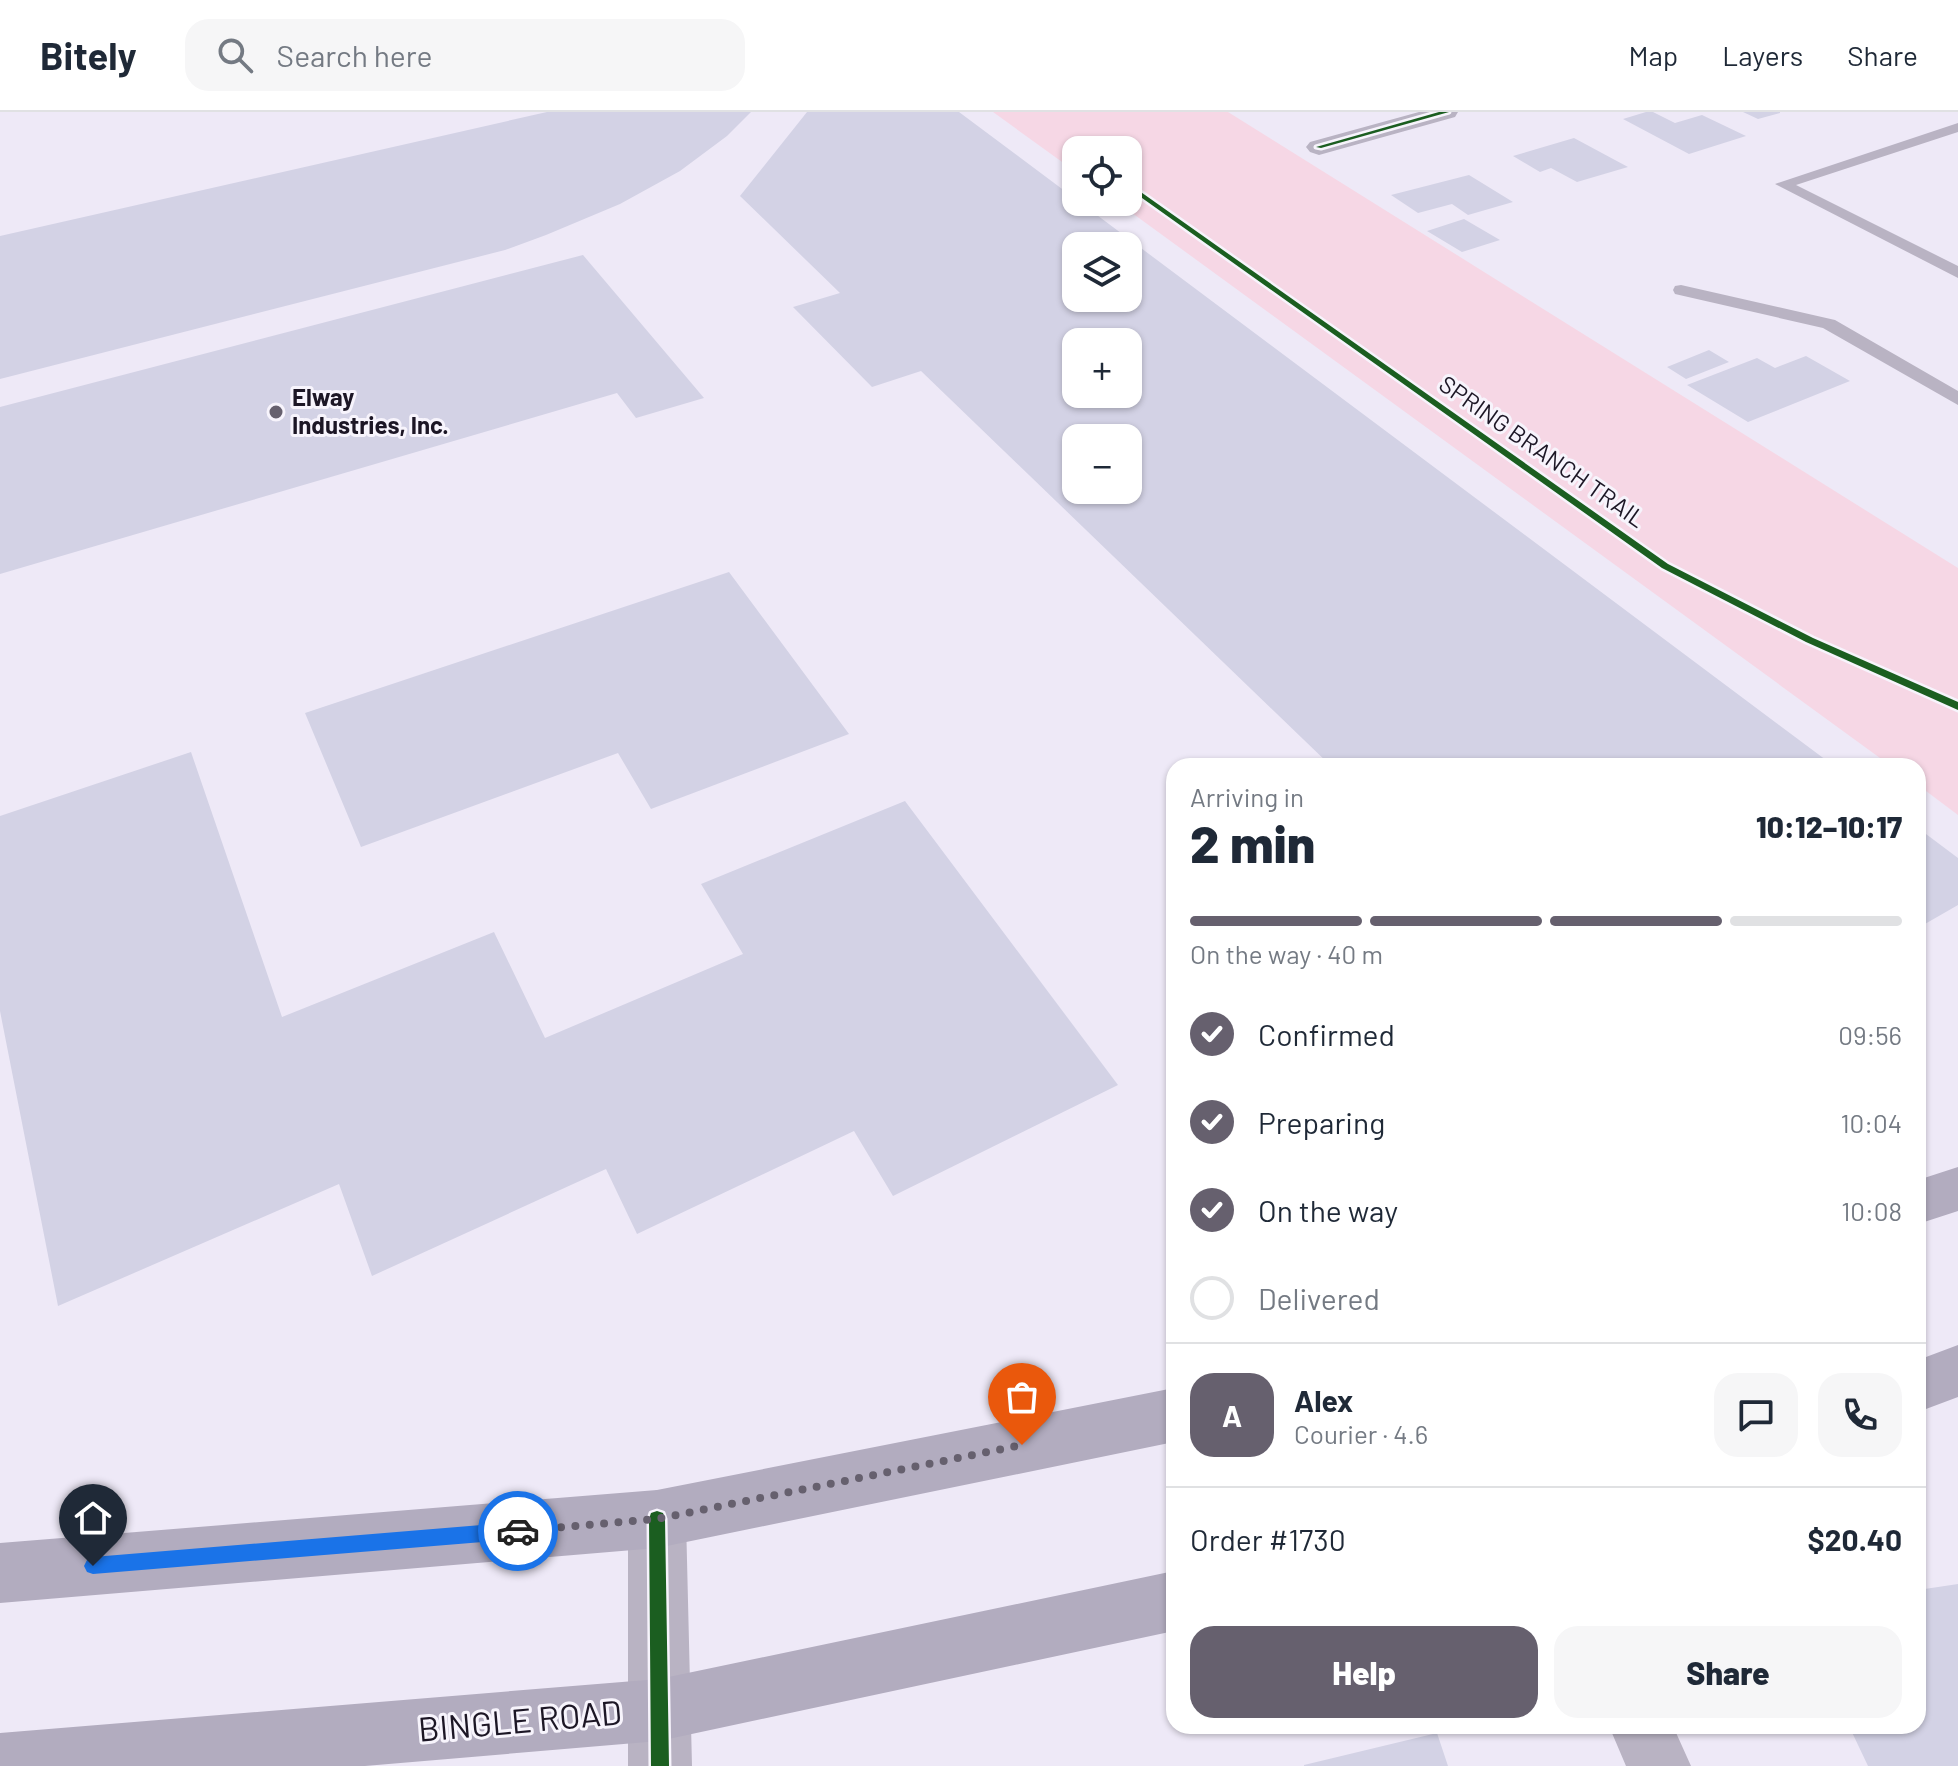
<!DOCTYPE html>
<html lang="en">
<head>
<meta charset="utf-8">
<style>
  body { margin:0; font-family:Barlow,sans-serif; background:#f6f6f7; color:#1f2937; height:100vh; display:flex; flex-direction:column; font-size:30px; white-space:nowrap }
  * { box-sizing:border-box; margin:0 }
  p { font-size:26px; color:#747a83 }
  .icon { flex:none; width:44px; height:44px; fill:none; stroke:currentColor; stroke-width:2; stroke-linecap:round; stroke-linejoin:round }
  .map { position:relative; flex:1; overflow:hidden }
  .details { position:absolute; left:1166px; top:646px; width:760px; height:976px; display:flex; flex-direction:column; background:#fff; border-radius:24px; box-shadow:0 2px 6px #0004 }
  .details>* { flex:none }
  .tools { position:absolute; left:1062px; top:24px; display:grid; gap:16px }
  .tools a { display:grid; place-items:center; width:80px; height:80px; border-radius:16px; background:#fff; box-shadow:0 2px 6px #0004; font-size:40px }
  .pin { position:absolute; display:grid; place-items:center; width:68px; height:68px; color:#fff; margin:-82px -34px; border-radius:50% 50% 50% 0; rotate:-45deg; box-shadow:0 0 8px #0007 }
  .pin .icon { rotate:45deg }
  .courier { position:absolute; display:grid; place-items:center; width:80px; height:80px; margin:-40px; border:6px solid #1a73e8; border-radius:50%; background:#fff; color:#222; box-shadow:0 2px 10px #0007 }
  .overview em { font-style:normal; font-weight:800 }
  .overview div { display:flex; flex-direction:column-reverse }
  .overview { display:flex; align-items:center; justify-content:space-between; height:136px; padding:0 24px }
  h1 { font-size:52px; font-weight:800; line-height:60px }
  .bar { display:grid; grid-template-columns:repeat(4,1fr); gap:12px 8px; align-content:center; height:96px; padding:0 24px }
  .bar i { height:10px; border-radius:6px; background:#e0e1e3 }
  .bar .on { background:#66606e }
  .bar p { grid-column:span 4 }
  .line { display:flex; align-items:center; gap:20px; padding:0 24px; border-top:2px solid #e0e1e3 }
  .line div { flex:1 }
  .round { display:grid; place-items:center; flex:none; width:84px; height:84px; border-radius:24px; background:#f6f6f7 }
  ol { padding:0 24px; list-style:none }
  li { display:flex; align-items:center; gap:24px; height:88px }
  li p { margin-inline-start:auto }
  li .icon { padding:8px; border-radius:50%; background:#66606e; color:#fff; stroke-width:4 }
  li:last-child { color:#747a83 }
  li i { width:44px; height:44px; border:4px solid #e0e1e3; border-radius:50% }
  .cta { display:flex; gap:16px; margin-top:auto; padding:16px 24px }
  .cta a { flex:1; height:92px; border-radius:24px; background:#66606e; color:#fff; font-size:32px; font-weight:800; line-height:92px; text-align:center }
  .cta a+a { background:#f6f6f7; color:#1f2937 }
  header { display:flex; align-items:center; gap:48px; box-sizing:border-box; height:112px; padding:0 40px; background:#fff; border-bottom:2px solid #e0e1e3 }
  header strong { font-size:38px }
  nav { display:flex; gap:44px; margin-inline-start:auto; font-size:28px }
  .search { width:560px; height:72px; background:#f6f6f7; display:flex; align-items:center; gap:20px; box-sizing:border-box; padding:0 28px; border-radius:24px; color:#747a83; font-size:30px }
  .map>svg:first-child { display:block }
  .green { fill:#f6d7e5 }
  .building { fill:#d3d2e5; fill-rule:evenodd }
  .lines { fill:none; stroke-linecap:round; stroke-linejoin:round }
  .lane { fill:#b9b3c3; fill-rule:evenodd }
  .street { fill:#b9b3c3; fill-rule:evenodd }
  .primary { fill:#b2acbf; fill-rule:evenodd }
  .cycleway-casing { stroke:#f7f4fc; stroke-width:5 }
  .cycleway { fill:#1b5e20; fill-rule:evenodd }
  .route { fill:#1a73e8 }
  .done { stroke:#66606e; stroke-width:8; stroke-dasharray:0 14.4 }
  .poi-dot { fill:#66606e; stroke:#f7f4fc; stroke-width:3 }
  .labels { text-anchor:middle; stroke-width:6; stroke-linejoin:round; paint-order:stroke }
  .far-poi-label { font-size:24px; font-weight:bold; fill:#1c1625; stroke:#f7f4fc; text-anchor:start }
  .far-street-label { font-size:24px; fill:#1c1625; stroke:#f7f4fc }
  .near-street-label { font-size:34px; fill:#1c1625; stroke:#f7f4fc }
</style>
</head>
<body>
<header>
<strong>Bitely</strong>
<div class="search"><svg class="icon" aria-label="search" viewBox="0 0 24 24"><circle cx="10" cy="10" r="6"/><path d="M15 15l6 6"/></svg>Search here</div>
<nav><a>Map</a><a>Layers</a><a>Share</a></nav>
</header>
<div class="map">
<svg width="1958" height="1654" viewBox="0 0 1958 1654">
  <rect width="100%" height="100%" fill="#eee9f7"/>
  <path class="green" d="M993 0H1228L1958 456V703L1918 673V654H1891L1117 90H1128V38H1076V60Z"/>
  <path class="building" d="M547 0H751L727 24 680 59 620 92 546 123 505 138 0 267V124Z
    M807 0H959L1834 654H1331L921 259 872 275 793 195 840 181 740 84ZM1076 134H1128V186H1076ZM1076 230H1128V282H1076ZM1076 326H1128V378H1076Z
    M1646 0H1653L1675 11 1702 3 1746 24 1689 42 1623 7Z
    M1743 0H1780V1L1758 7Z
    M1574 26 1628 55 1577 70 1551 56 1540 60 1513 44Z
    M1469 63 1513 90 1468 103 1452 92 1418 101 1391 83Z
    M1464 107 1500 128 1462 140 1427 119Z
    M583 143 704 286 636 306 617 281 0 462V295Z
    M1709 238 1729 250 1686 267 1667 255Z
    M1806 244 1850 269 1748 310 1687 273 1757 246 1775 256Z
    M729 460 849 622 651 697 618 641 361 735 305 601Z
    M191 640 282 905 494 820 545 926 743 842 701 772 905 689 1118 973 893 1084 854 1019 637 1122 606 1057 372 1164 339 1072 58 1194 0 899V704Z
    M1918 716 1958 746V793L1918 816Z
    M1958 1472V1654H1868L1849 1614H1918V1478Z
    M1437 1621 1448 1654H1304V1653Z"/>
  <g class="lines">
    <path class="lane" d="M1958 11V20L1796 73 1958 154V166L1775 72Z
      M1681 173 1835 208 1958 279V293L1823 216 1675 182 1673 178 1675 174Z"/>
    <path class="street" d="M1419 0H1458L1455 5 1319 43 1310 40 1306 35 1310 30Z
      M657 1378 677 1387 686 1407 692 1654H628V1407L637 1387Z
      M1609 1614H1673L1691 1654H1626Z"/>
    <path class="primary" d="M1958 1055V1099L1918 1112V1068Z
      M1958 1233V1285L1918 1300V1248Z
      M1174 1276V1330L657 1436 0 1491V1431L657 1378Z
      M1174 1459V1519L659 1629 365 1654H0V1621L659 1567Z"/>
    <g class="cycleway-casing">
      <path id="cycleway" d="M1439 0H1449L1321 36 1316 35Z
        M1128 71 1668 452 1813 526 1958 590V598L1806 530 1662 456 1128 76Z
        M657 1399 663 1401 665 1407 669 1654H651L649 1407 651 1401Z"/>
    </g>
    <use href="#cycleway" class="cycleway"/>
  </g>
  <path class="route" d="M518 1410 524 1413 527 1419 524 1425 518 1427 93 1462 87 1460 84 1454 87 1448 93 1445Z"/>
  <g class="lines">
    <path class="done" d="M518 1419 657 1407 1022 1333"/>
  </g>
  <circle class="poi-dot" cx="276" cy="300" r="8"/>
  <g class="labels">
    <g class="far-poi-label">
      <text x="292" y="294">Elway<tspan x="292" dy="28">Industries, Inc.</tspan></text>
    </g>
    <g class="far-street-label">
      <text transform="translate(1542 340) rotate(35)" y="8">SPRING BRANCH TRAIL</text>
    </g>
    <g class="near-street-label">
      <text transform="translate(520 1609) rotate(-5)" y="12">BINGLE ROAD</text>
    </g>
  </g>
</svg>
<div class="tools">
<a><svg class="icon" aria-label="locate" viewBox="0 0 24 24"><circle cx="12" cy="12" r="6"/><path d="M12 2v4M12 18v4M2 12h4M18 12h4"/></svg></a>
<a><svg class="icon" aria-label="layers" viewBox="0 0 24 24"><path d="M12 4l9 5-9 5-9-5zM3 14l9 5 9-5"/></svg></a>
<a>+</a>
<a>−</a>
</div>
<div class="pin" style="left:1022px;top:1333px;background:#ea580c"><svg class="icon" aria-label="bag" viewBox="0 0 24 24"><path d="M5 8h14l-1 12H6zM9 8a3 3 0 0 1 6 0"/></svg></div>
<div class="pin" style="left:93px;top:1454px;background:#1f2937"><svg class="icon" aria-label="home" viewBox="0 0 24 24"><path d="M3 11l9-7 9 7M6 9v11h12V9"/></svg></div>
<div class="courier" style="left:518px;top:1419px"><svg class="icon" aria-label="car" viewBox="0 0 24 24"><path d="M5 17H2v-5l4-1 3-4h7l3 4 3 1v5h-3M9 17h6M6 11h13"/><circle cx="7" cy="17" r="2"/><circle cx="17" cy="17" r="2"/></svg></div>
<section class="details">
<div class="overview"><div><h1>2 min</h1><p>Arriving in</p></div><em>10:12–10:17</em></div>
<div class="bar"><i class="on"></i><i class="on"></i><i class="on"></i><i></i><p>On the way · 40 m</p></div>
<ol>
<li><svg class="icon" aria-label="check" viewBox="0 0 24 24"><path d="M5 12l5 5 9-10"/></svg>Confirmed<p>09:56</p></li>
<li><svg class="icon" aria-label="check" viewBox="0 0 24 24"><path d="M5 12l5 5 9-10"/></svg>Preparing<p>10:04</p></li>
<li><svg class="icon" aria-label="check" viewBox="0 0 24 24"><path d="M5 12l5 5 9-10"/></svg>On the way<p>10:08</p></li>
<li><i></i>Delivered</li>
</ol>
<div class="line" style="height:144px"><b class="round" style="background:#66606e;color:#fff">A</b><div><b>Alex</b><p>Courier · 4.6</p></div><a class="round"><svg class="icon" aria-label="chat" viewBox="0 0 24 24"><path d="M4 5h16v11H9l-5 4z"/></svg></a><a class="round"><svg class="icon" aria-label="phone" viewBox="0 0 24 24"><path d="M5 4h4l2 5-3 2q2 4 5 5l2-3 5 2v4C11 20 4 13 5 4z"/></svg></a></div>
<div class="line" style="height:104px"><div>Order #1730</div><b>$20.40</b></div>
<div class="cta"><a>Help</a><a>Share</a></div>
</section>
</div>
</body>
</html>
